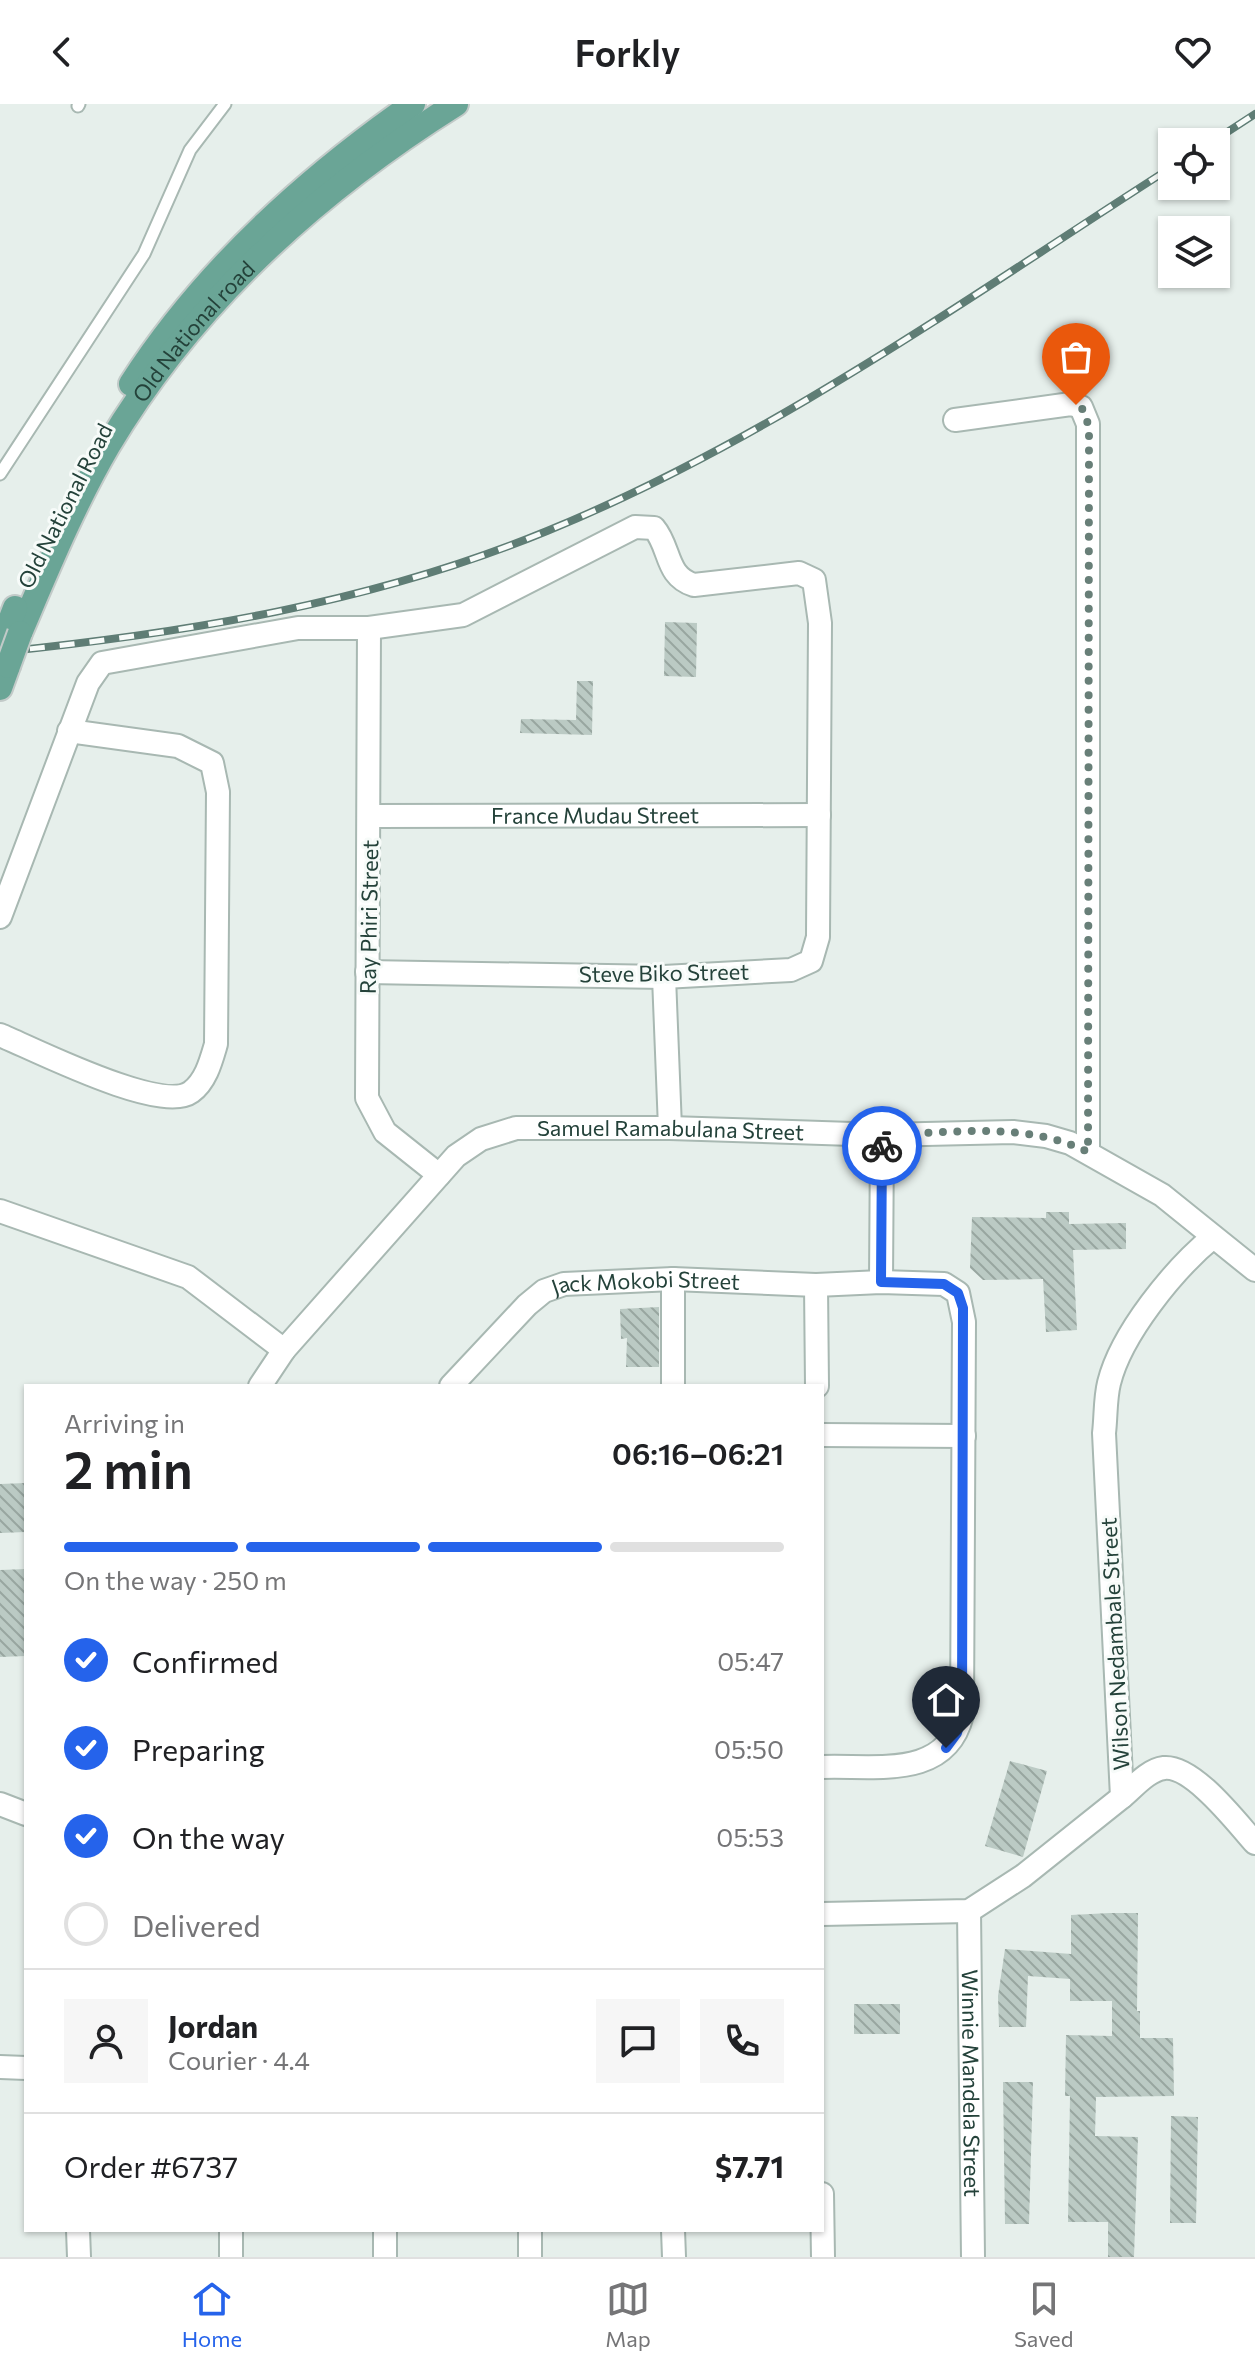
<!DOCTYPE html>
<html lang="en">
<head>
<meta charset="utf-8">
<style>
  body { margin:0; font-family:Commissioner,sans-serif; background:#f6f6f6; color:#202124; height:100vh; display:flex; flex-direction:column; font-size:30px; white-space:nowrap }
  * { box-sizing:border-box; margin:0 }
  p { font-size:26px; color:#757577 }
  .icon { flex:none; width:44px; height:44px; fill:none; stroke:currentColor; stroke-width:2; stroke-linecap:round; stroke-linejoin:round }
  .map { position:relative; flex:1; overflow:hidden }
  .drawer { position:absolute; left:24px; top:1280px; width:800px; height:848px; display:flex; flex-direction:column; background:#fff; border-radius:0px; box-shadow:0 2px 6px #0004 }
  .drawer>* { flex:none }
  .buttons { position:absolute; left:1158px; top:24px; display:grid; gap:16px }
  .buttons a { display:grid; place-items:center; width:72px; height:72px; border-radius:0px; background:#fff; box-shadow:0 2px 6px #0004; font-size:40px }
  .pin { position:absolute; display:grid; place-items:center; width:68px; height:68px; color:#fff; margin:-82px -34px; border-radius:50% 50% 50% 0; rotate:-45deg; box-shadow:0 0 8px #0007 }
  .pin .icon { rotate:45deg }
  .courier { position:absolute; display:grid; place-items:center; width:80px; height:80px; margin:-40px; border:6px solid #2563eb; border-radius:50%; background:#fff; color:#222; box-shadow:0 2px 10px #0007 }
  .head em { font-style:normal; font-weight:600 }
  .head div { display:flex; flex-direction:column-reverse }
  .head { display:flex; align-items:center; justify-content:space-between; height:136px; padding:0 40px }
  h1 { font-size:52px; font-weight:600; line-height:60px }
  .bar { display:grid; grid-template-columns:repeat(4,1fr); gap:12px 8px; align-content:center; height:96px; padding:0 40px }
  .bar i { height:10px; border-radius:6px; background:#e0e0e0 }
  .bar .on { background:#2563eb }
  .bar p { grid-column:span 4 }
  .line { display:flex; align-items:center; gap:20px; padding:0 40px; border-top:2px solid #e0e0e0 }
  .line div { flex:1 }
  .round { display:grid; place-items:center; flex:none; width:84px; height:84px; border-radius:0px; background:#f6f6f6 }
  ol { padding:0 40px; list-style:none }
  li { display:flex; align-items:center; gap:24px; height:88px }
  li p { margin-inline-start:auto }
  li .icon { padding:8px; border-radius:50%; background:#2563eb; color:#fff; stroke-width:4 }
  li:last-child { color:#757577 }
  li i { width:44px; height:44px; border:4px solid #e0e0e0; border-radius:50% }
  header { display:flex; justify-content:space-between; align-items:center; height:104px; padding:0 40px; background:#fff; font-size:36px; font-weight:600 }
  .tab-bar { display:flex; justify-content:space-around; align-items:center; height:112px; border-top:2px solid #e0e0e0; background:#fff; font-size:22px; color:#757577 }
  .tab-bar a { display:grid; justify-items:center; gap:4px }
  .tab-bar .on { color:#2563eb }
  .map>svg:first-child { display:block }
  .building { fill:url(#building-back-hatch) }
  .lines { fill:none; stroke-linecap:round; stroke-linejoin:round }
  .lane-casing { stroke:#a8b8b2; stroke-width:15 }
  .street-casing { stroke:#a8b8b2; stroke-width:26 }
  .primary-casing { stroke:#c2cac8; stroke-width:28 }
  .lane { stroke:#fff; stroke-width:11 }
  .street { stroke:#fff; stroke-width:22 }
  .primary { stroke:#6aa596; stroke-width:24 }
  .rail-casing { stroke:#5f7d75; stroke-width:8 }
  .rail { stroke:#f7fbf9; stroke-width:5; stroke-dasharray:15; stroke-linecap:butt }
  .primary-bridge-casing { stroke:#c2cac8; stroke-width:28; stroke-linecap:butt }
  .primary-bridge { stroke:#6aa596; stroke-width:24 }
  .done { stroke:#687f78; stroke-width:8; stroke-dasharray:0 14.4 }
  .route { stroke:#2563eb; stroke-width:10 }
  .labels { text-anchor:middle; stroke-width:6; stroke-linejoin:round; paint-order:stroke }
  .street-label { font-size:22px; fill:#24423a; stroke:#f7fbf9 }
</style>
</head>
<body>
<header><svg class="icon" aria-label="back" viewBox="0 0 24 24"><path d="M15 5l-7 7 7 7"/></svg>Forkly<svg class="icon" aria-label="heart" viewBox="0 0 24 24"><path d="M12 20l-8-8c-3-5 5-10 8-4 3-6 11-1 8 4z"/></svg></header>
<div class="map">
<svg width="1255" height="2153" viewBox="0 0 1255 2153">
  <defs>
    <pattern id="building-back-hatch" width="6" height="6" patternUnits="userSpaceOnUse" patternTransform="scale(2)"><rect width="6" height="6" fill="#bbcac4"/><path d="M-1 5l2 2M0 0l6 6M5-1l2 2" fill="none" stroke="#98a6a0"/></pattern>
  </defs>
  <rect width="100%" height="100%" fill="#e6efeb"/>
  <path class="building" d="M665 518 697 519 696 573 664 572Z
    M577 577H593L592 631 520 629 521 615 576 616Z
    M1046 1108H1069V1120L1126 1119V1145L1073 1146 1077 1226 1046 1228 1043 1175 983 1176 970 1164 972 1113 1046 1114Z
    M659 1203V1263H626L627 1234 621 1235 620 1205Z
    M26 1379V1428L0 1429V1380Z
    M26 1465V1552L0 1553V1466Z
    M1010 1657 1047 1667 1023 1753 985 1742Z
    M1110 1809H1138L1137 1907H1140V1934H1173L1174 1992 1096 1993 1095 2032 1138 2033 1134 2153H1108V2118H1068L1070 1992H1065L1066 1931 1112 1932V1897H1070V1875L1028 1872 1026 1923H999L998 1892 1005 1845 1071 1850V1811Z
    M854 1900H900V1930H854Z
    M1003 1978H1033L1029 2120H1005Z
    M1171 2012 1198 2013 1196 2119H1170Z"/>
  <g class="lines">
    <g class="lane-casing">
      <path id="lane" d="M78 2 79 0
        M0 370 144 150 190 46 225 0"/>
    </g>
    <g class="street-casing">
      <g id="street">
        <path d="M955 316 1071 300 1081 303 1088 320V1048"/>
        <path d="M369 524 367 994 385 1028 439 1071"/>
        <path id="s1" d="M371 712 819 711"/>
        <path d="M0 813 88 579 102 559 298 524H369L463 511 635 423 654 424C671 444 665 472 694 481L799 469 814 476 820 519 818 833 811 857 791 866 664 873 367 868"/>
        <path d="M664 873 670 1024"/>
        <path d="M0 931C34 945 161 1010 191 988 206 977 211 957 216 940L218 688 212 659 178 642 69 627"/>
        <path d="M0 1107 188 1173 284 1246"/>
        <path d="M881 1178 882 1031"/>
        <path d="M816 1181 817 1282"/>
        <path id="s2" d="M260 1282 284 1246 456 1052 481 1035 516 1024H670L882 1031 1013 1028 1046 1032 1070 1039 1162 1091 1255 1166"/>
        <path id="s3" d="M451 1282 527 1201 544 1187 564 1180 673 1175 816 1181 881 1178 944 1180 958 1189 964 1218 962 1611C946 1676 876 1661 822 1663"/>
        <path d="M673 1282V1175"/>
        <path d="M822 1331 964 1332"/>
        <path d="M1122 1693C1134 1683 1148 1666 1164 1664 1193 1661 1237 1719 1255 1739"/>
        <path d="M0 1700 26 1710"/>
        <path id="s4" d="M969 1807 973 2153"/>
        <path d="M822 1810 969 1807 1023 1772 1122 1693 1104 1329C1106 1313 1105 1295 1109 1279 1121 1230 1174 1165 1213 1133"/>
        <path d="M0 1963 26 1964"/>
        <path d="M822 2090 823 2153"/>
        <path d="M78 2126 79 2153"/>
        <path d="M231 2126V2153"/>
        <path d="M385 2126V2153"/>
        <path d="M530 2126V2153"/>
        <path d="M673 2126 674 2153"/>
      </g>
    </g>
    <g class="primary-casing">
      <g id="primary">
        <path d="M131 280C203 168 304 76 413 0"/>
        <path id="s5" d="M20 529C47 466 73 402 108 342 193 199 316 88 456 0"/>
        <path d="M0 543 15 504"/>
        <path d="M0 584 8 562"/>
      </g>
    </g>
    <use href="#lane" class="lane"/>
    <use href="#street" class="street"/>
    <use href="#primary" class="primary"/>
    <g class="rail-casing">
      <path id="rail" d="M1212 38 1255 10
        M0 548C187 529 372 499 547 427 770 336 970 192 1172 63"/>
    </g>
    <use href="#rail" class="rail"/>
    <g class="primary-bridge-casing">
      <path id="primary-bridge" d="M8 562 20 529"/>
    </g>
    <use href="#primary-bridge" class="primary-bridge"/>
  </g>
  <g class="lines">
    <path class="done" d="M882 1042V1031C949 1029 1026 1017 1088 1048L1089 324 1084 306 1076 301"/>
    <path class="route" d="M882 1042 881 1178 944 1180 958 1189 963 1204 962 1611 957 1629 946 1644"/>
  </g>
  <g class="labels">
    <g class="street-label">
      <text dy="8" stroke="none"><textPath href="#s5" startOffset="350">Old National road</textPath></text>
      <text transform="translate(65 402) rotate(-63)" y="8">Old National Road</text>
      <text dy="8" stroke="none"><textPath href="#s1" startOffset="224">France Mudau Street</textPath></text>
      <text transform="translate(369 813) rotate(-89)" y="8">Ray Phiri Street</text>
      <text transform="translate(664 869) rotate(-1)" y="8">Steve Biko Street</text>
      <text dy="8" stroke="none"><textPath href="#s2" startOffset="524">Samuel Ramabulana Street</textPath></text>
      <text dy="8" stroke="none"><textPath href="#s3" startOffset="236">Jack Mokobi Street</textPath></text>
      <text transform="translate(1115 1540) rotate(-93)" y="8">Wilson Nedambale Street</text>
      <text dy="8" stroke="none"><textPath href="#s4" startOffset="172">Winnie Mandela Street</textPath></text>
    </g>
  </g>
</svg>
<div class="buttons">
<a><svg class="icon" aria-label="locate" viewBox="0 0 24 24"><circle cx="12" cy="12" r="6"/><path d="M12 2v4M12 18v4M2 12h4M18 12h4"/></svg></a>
<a><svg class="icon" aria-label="layers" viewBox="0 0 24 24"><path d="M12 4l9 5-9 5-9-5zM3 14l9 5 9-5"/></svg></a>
</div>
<div class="pin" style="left:1076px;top:301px;background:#ea580c"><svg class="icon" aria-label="bag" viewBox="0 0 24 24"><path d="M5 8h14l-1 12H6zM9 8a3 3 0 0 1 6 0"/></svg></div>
<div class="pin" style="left:946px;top:1644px;background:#1f2937"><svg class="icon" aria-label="home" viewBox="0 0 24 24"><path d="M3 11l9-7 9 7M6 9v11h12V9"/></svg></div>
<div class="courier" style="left:882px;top:1042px"><svg class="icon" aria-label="bike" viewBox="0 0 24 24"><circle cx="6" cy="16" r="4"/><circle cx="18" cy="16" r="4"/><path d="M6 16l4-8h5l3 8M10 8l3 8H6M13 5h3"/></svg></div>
<section class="drawer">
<div class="head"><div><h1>2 min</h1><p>Arriving in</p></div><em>06:16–06:21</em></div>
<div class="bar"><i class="on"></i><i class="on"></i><i class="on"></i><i></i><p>On the way · 250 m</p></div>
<ol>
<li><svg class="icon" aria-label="check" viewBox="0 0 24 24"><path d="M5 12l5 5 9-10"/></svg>Confirmed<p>05:47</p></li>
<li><svg class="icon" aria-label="check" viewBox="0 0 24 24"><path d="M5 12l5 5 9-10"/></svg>Preparing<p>05:50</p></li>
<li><svg class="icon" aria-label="check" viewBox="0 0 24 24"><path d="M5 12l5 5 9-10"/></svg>On the way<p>05:53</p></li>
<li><i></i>Delivered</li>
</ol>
<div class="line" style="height:144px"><a class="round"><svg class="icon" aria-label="person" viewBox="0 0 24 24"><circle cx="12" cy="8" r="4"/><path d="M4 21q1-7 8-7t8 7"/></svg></a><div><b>Jordan</b><p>Courier · 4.4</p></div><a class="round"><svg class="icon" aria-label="chat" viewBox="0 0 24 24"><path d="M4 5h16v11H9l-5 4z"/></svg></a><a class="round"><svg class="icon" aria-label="phone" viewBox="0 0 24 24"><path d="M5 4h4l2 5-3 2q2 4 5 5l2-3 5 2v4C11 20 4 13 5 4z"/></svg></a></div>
<div class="line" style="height:104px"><div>Order #6737</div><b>$7.71</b></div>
</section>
</div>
<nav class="tab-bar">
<a class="on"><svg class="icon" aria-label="home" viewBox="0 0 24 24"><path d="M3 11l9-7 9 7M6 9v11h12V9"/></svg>Home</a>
<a><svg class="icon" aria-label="map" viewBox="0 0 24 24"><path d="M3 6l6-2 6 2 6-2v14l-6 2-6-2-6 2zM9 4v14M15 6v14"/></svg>Map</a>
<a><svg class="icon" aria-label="saved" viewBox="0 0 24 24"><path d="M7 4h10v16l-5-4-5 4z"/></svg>Saved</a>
</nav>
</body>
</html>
